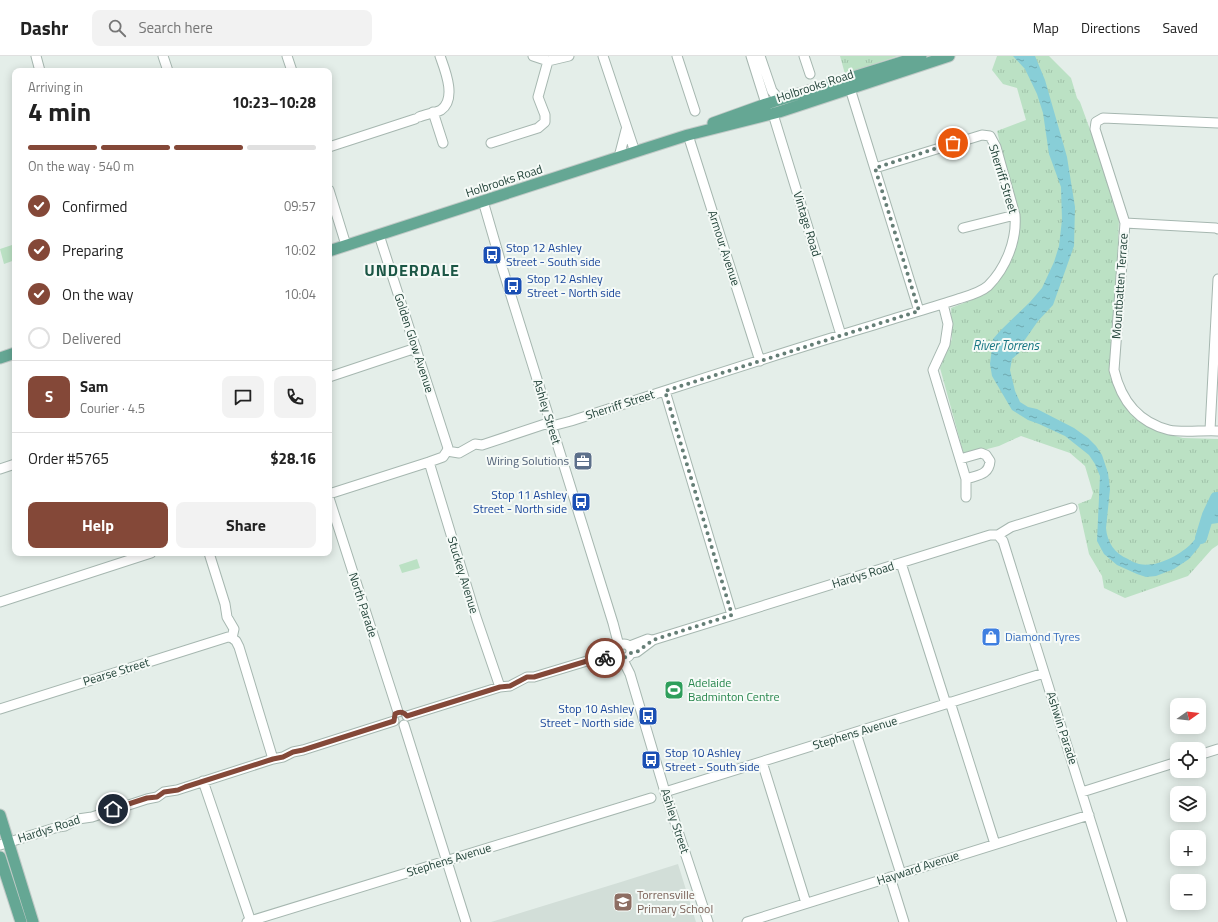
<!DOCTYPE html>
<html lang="en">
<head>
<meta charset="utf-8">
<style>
  body { margin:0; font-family:"Titillium Web",sans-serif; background:#f2f2f2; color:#222; height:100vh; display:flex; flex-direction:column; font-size:15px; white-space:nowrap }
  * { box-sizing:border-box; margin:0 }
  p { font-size:13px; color:#767676 }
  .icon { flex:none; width:22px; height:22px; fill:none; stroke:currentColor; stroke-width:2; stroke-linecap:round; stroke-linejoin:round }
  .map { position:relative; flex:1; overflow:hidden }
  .panel { position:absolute; left:12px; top:12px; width:320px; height:488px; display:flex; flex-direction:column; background:#fff; border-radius:8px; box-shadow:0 2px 10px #0003 }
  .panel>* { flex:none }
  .needle { width:26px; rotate:76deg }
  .tools { position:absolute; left:1170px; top:642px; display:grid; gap:8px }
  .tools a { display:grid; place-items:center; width:36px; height:36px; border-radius:8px; background:#fff; box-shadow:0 2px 10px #0003; font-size:20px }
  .pin { position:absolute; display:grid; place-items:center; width:34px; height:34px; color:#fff; margin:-17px; border:2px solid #fff; border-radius:50%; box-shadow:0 1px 4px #0007 }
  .courier { position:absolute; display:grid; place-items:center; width:40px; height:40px; margin:-20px; border:3px solid #844838; border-radius:50%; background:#fff; color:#222; box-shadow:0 1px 5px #0007 }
  .overview em { font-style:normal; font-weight:700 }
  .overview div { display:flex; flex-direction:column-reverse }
  .overview { display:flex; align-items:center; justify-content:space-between; height:68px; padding:0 16px }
  h1 { font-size:26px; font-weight:700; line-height:30px }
  .bar { display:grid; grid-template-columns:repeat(4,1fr); gap:6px 4px; align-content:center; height:48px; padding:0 16px }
  .bar i { height:5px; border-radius:3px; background:#e0e0e0 }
  .bar .current { background:#844838 }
  .bar p { grid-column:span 4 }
  .line { display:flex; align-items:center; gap:10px; padding:0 16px; border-top:1px solid #e0e0e0 }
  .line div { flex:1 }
  .round { display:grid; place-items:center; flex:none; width:42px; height:42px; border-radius:8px; background:#f2f2f2 }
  ol { padding:0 16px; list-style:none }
  li { display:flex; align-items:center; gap:12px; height:44px }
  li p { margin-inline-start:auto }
  li .icon { padding:4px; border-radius:50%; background:#844838; color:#fff; stroke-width:4 }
  li:last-child { color:#767676 }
  li i { width:22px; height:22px; border:2px solid #e0e0e0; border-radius:50% }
  .cta { display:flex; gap:8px; margin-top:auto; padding:8px 16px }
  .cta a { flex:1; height:46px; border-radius:8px; background:#844838; color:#fff; font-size:16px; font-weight:700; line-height:46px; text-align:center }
  .cta a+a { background:#f2f2f2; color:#222 }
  header { display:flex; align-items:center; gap:24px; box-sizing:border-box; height:56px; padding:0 20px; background:#fff; border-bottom:1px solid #e0e0e0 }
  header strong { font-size:19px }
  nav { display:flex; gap:22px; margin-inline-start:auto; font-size:14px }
  .search { width:280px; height:36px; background:#f2f2f2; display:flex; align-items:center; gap:10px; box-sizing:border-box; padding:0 14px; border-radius:8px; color:#767676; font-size:15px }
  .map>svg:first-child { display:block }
  .built { fill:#d2ded8 }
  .grass { fill:url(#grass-tufts) }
  .pitch { fill:#bbe1c4 }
  .water { fill:url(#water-ripples) }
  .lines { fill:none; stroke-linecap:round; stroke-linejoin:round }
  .river { stroke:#88ced7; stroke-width:12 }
  .minor-casing { stroke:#a6b7b0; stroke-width:11 }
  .major-casing { stroke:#c1cac7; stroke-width:13 }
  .minor { stroke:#fff; stroke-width:9 }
  .major { stroke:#65a794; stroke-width:11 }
  .done { stroke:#657e76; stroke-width:4; stroke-dasharray:0 7.2 }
  .route { stroke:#844838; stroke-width:5 }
  .labels { text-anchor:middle; stroke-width:4; stroke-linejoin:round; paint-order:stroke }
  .street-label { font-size:12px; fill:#214238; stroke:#f5faf7 }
  .transit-label { font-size:12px; fill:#164399; stroke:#f5faf7; text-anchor:start }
  .service-label { font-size:12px; fill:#4e5e75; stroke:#f5faf7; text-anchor:end }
  .shop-label { font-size:12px; fill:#366cbe; stroke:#f5faf7; text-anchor:start }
  .leisure-label { font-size:12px; fill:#27864d; stroke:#f5faf7; text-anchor:start }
  .education-label { font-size:12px; fill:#785e54; stroke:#f5faf7; text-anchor:start }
  .water-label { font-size:13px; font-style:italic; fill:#167583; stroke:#f5faf7 }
  .district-label { font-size:16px; font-weight:bold; letter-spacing:1px; fill:#1b5645; stroke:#f5faf7 }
</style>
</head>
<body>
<header>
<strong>Dashr</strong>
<div class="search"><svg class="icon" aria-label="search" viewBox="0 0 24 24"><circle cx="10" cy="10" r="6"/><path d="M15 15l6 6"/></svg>Search here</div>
<nav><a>Map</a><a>Directions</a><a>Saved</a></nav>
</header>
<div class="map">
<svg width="1218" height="866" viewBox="0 0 1218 866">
  <defs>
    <pattern id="grass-tufts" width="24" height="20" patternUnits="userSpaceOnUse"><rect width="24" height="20" fill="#bbe1c4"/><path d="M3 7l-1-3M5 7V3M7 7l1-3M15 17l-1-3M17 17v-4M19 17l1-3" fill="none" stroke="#a0c2a9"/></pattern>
    <pattern id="water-ripples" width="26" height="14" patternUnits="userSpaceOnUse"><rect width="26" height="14" fill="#88ced7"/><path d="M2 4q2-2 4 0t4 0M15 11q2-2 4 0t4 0" fill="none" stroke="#6fa9af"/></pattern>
  </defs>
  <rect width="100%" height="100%" fill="#e4eee9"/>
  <path class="built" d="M678 808 696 866H491L621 826Z"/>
  <path class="grass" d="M840 0H898L845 18Z
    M997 0H1049L1071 22 1077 42 1080 46 1092 79 1119 164 1113 309 1110 320 1120 343 1138 365 1160 376 1183 382 1218 383V489L1212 493 1188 520 1125 542 1104 532 1102 520 1089 498 1078 448 1091 443 1093 437 1085 410 1070 397 1021 380 999 390 964 399 940 312 952 283 951 252 984 239 996 227 1012 201 1017 190 1019 172 1017 147 1006 113 997 75 1026 64 1017 32 1003 28 992 14Z"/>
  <path class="pitch" d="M15 188V204L4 208 0 193Z
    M417 503 420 512 402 517 399 509Z"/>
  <path class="water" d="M1013 0H1035L1045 24 1067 101 1075 151 1074 190 1053 249 1038 265 1022 288 1019 297 1012 303 1010 314 1015 335 1020 346 1028 351 1037 353 1074 372 1088 382 1096 390 1102 399 1108 417 1110 433 1106 472C1107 486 1115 498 1128 503 1131 505 1135 507 1139 508 1157 512 1180 499 1192 487 1203 474 1212 457 1218 442V467L1211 468 1199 491 1189 503 1174 513 1156 520 1146 521 1137 518 1117 509 1104 498 1097 485 1100 420 1095 408 1089 399 1065 380 1039 368 1028 364 1012 354 992 320 990 308 993 283 1000 275 1030 246 1042 232 1054 206 1059 190 1062 164 1061 131 1049 98 1043 57 1037 38 1025 13Z"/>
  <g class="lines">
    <path class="river" d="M1201 482 1208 459 1216 442H1218"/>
    <g class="minor-casing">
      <path id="minor" d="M36 0 40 15
        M163 0 168 15
        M287 0 292 15
        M533 0 548 5 569 0
        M603 0 635 96
        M677 0 695 55
        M751 0 768 54
        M760 0 772 35 780 44
        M804 0 810 18
        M848 26 919 255
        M433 56 443 87
        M773 58 841 279
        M419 61C426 58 435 57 441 54 457 43 445 14 440 0
        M1218 67 1103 62 1096 66 1095 73 1125 167 1114 314C1121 344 1137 366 1169 374 1181 377 1204 374 1218 375
        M688 79 760 305
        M491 87 538 72 545 66V59L538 41 548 5
        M329 91 415 63
        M619 101 626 74
        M329 134 346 189
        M483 145 503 214 613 567 619 590
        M1125 167 1216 172 1218 173
        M963 172 1015 159
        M379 179 448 392 447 395
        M943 248 948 268 945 288 933 314 966 423V441
        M329 321 416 292
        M665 335 732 559
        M1210 374 1218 223
        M447 395 459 397 475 388 482 389 545 368 552 370 571 365C672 333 773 299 874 269 902 260 930 252 958 243 968 240 980 237 988 230 1006 212 1017 184 1015 159L996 91 990 80 982 79 875 112
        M960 403 981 397 986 399 990 405C989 419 978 419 966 423
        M429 406 476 561 500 631
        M0 413 15 408
        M329 438 429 406 443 401 447 395
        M329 442 398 656
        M998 479 1003 485 1122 866
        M209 497 225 548 227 561 234 573 232 582
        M901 507 946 648
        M0 546 151 497
        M232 582 236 585 239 591 273 703
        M617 595a7 7 0 1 1 14 0a7 7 0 1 1-14 0Z
        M630 590 648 583 652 584
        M631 597 637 596 653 584 990 479H998L1011 471 1072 452
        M622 602 630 618 665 736 708 866
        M950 646 995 788
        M0 653 228 581 232 582
        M407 660 500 631 510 630 527 621H534L587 605 591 602 617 593
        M404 669 466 866
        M856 677 901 818
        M1199 699 1218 693
        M762 706 806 847
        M203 725 251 866
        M665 736 1044 617
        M1082 736 1177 706
        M0 789 58 771 65 770 78 763 92 761 147 743 157 741 164 736 177 734 273 703 283 701 293 696 303 694 394 665
        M890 821 904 866
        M247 866 651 742
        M747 866 1089 759"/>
    </g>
    <g class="major-casing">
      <path id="major" d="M713 67 766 48 921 0
        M329 195 644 93 688 79 779 56 949 0
        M0 302 15 297
        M0 759 33 866
        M0 801 21 866"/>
    </g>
    <use href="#minor" class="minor"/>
    <use href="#major" class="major"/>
  </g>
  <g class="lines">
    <path class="done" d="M605 602 618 599 622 602 626 601 631 597 637 596 653 584 732 559 665 335 919 255 875 112 953 87"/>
    <path class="route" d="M113 753 147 742 157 741 164 736 178 734 185 731 273 703 283 701 293 696 303 694 394 665 395 658C400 655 404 656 407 660L500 631 510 630 527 621H534L587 605H592L605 602"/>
  </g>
  <defs>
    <g id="bus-square" transform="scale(1)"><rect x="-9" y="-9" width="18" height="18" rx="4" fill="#1a4fb4" stroke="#f5faf7"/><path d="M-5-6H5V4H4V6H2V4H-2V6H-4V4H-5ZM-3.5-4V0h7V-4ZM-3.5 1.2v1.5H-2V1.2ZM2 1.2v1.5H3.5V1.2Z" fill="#fff"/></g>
    <g id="office-square" transform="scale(1)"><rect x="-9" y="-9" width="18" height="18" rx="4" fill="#5c6f8a" stroke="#f5faf7"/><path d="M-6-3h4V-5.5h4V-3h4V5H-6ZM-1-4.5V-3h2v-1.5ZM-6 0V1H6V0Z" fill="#fff"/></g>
    <g id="shop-square" transform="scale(1)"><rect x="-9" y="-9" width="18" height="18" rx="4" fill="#3f7fe0" stroke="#f5faf7"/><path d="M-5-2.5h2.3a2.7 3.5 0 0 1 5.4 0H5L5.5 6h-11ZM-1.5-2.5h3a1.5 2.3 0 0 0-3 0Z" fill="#fff"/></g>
    <g id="stadium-square" transform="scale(1)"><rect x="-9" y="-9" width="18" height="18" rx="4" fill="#2e9e5b" stroke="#f5faf7"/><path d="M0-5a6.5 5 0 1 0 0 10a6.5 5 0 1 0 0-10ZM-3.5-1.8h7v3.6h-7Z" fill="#fff"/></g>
    <g id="school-square" transform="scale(1)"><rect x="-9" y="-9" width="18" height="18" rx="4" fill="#8d6e63" stroke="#f5faf7"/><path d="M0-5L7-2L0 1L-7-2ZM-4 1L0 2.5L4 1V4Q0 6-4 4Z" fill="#fff"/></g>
  </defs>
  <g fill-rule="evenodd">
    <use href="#bus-square" x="492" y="199"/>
    <use href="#bus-square" x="513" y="230"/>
    <use href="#office-square" x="583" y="405"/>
    <use href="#bus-square" x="581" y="446"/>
    <use href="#shop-square" x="991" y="581"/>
    <use href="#stadium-square" x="674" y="634"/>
    <use href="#bus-square" x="648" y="660"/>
    <use href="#bus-square" x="651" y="704"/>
    <use href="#school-square" x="623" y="846"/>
  </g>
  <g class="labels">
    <g class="street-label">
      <text transform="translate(815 30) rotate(-18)" y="4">Holbrooks Road</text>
      <text transform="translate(1003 123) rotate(73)" y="4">Sherriff Street</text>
      <text transform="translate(504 125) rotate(-18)" y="4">Holbrooks Road</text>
      <text transform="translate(807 168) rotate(73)" y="4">Vintage Road</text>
      <text transform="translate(724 192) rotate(72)" y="4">Armour Avenue</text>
      <text transform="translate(1120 230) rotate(-86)" y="4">Mountbatten Terrace</text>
      <text transform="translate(414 287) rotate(72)" y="4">Golden Glow Avenue</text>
      <text transform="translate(620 349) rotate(-18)" y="4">Sherriff Street</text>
      <text transform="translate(547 356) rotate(73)" y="4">Ashley Street</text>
      <text transform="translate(463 519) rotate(73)" y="4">Stuckey Avenue</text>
      <text transform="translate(863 519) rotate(-17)" y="4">Hardys Road</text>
      <text transform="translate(363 549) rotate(72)" y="4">North Parade</text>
      <text transform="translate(116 616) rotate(-17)" y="4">Pearse Street</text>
      <text transform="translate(1062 672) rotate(72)" y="4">Ashwin Parade</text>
      <text transform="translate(855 677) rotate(-17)" y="4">Stephens Avenue</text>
      <text transform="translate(675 765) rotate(72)" y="4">Ashley Street</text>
      <text transform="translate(49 773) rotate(-18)" y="4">Hardys Road</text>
      <text transform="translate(449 804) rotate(-17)" y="4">Stephens Avenue</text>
      <text transform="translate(918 812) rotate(-18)" y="4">Hayward Avenue</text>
    </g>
    <g class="transit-label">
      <text x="506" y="196">Stop 12 Ashley<tspan x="506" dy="14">Street - South side</tspan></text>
      <text x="527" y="227">Stop 12 Ashley<tspan x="527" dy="14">Street - North side</tspan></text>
      <text x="567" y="443" text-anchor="end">Stop 11 Ashley<tspan x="567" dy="14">Street - North side</tspan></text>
      <text x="634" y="657" text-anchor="end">Stop 10 Ashley<tspan x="634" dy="14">Street - North side</tspan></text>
      <text x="665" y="701">Stop 10 Ashley<tspan x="665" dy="14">Street - South side</tspan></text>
    </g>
    <g class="service-label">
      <text x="569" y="409">Wiring Solutions</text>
    </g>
    <g class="shop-label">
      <text x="1005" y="585">Diamond Tyres</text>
    </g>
    <g class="leisure-label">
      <text x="688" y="631">Adelaide<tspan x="688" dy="14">Badminton Centre</tspan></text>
    </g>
    <g class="education-label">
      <text x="637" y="843">Torrensville<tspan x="637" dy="14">Primary School</tspan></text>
    </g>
    <g class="water-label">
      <text x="1006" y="294">River Torrens</text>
    </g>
    <g class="district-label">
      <text x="412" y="220">UNDERDALE</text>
    </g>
  </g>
</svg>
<div class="tools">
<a><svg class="needle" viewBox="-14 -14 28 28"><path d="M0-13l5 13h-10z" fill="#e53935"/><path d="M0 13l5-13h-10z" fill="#767676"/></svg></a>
<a><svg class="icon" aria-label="locate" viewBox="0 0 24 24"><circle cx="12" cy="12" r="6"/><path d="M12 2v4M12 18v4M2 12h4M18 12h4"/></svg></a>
<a><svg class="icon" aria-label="layers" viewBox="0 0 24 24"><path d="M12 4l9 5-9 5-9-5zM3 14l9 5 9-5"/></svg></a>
<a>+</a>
<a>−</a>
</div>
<div class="pin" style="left:953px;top:87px;background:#ea580c"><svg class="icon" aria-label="bag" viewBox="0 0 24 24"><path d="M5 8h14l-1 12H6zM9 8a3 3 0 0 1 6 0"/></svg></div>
<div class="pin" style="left:113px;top:753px;background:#1f2937"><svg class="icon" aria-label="home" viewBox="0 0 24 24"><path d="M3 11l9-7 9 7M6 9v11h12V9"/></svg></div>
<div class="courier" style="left:605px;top:602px"><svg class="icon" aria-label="bike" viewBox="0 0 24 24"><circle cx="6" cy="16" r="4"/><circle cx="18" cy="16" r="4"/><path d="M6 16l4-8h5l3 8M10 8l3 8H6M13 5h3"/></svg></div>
<section class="panel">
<div class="overview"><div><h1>4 min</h1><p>Arriving in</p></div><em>10:23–10:28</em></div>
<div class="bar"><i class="current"></i><i class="current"></i><i class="current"></i><i></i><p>On the way · 540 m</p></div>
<ol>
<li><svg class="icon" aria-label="check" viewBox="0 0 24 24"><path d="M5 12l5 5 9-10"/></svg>Confirmed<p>09:57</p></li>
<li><svg class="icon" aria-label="check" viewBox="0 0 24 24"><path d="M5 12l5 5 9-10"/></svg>Preparing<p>10:02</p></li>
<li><svg class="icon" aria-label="check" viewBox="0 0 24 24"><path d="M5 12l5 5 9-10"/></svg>On the way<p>10:04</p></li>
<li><i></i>Delivered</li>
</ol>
<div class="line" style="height:72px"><b class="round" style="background:#844838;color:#fff">S</b><div><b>Sam</b><p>Courier · 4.5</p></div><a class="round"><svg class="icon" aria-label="chat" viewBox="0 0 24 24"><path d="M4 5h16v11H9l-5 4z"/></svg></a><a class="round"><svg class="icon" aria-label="phone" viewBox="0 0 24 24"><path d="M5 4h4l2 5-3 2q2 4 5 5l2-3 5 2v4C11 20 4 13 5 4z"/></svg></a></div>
<div class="line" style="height:52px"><div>Order #5765</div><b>$28.16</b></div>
<div class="cta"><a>Help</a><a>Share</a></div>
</section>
</div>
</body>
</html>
